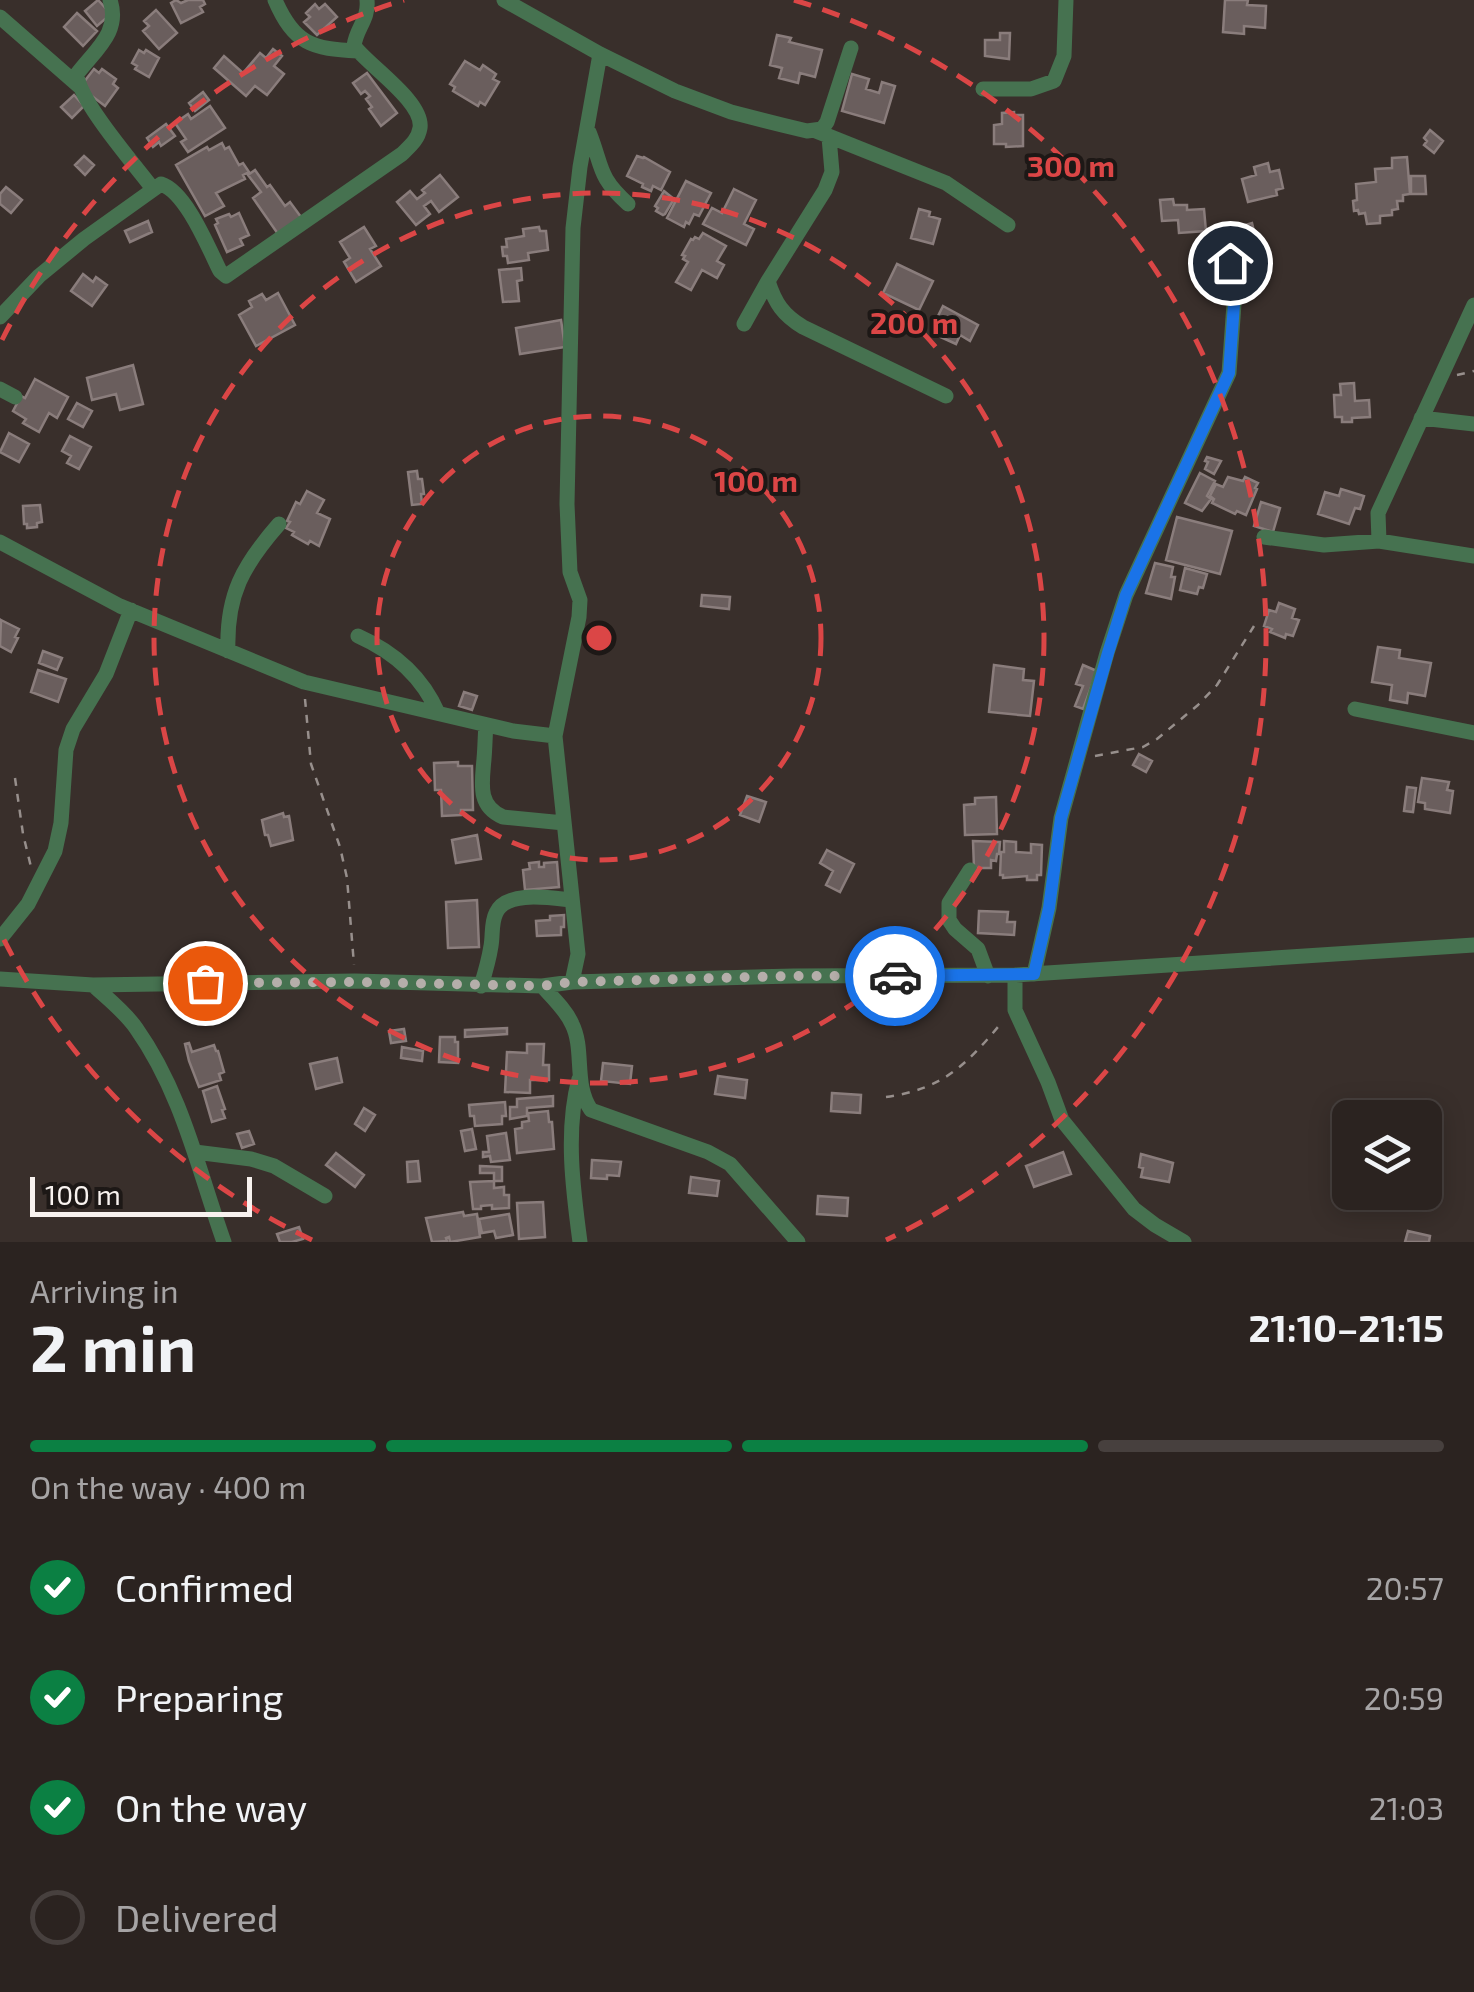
<!DOCTYPE html>
<html lang="en">
<head>
<meta charset="utf-8">
<style>
  body { margin:0; font-family:"Exo 2",sans-serif; background:#332b29; color:#f1f3f6; height:100vh; display:flex; flex-direction:column; font-size:38px; white-space:nowrap }
  * { box-sizing:border-box; margin:0 }
  p { font-size:32px; color:#a6a4a5 }
  .icon { flex:none; width:55px; height:55px; fill:none; stroke:currentColor; stroke-width:2; stroke-linecap:round; stroke-linejoin:round }
  .map { position:relative; height:1242px; overflow:hidden }
  .side { display:flex; flex-direction:column; background:#2b2320; flex:1 }
  .side>* { flex:none }
  .tools { position:absolute; left:1332px; top:1100px; display:grid; gap:20px }
  .tools a { display:grid; place-items:center; width:110px; height:110px; border-radius:15px; background:#2b2320; box-shadow:0 5px 25px #0003,0 0 0 2px #47403e; font-size:50px }
  .scale { position:absolute; left:30px; bottom:25px; width:222px; box-sizing:border-box; padding-left:10px; border:5px solid #f8f2ef; border-top:0; font-size:28px; line-height:35px; white-space:nowrap; color:#f8f2ef; -webkit-text-stroke:8px #1d1816; paint-order:stroke }
  .pin { position:absolute; display:grid; place-items:center; width:85px; height:85px; color:#fff; margin:-42px; border:5px solid #fff; border-radius:50%; box-shadow:0 2px 10px #0007 }
  .courier { position:absolute; display:grid; place-items:center; width:100px; height:100px; margin:-50px; border:8px solid #1a73e8; border-radius:50%; background:#fff; color:#222; box-shadow:0 2px 12px #0007 }
  .summary em { font-style:normal; font-weight:700 }
  .summary div { display:flex; flex-direction:column-reverse }
  .summary { display:flex; align-items:center; justify-content:space-between; height:170px; padding:0 30px }
  h1 { font-size:65px; font-weight:700; line-height:75px }
  .bar { display:grid; grid-template-columns:repeat(4,1fr); gap:15px 10px; align-content:center; height:120px; padding:0 30px }
  .bar i { height:12px; border-radius:8px; background:#47403e }
  .bar .current { background:#0b8043 }
  .bar p { grid-column:span 4 }
  ol { padding:0 30px; list-style:none }
  li { display:flex; align-items:center; gap:30px; height:110px }
  li p { margin-inline-start:auto }
  li .icon { padding:10px; border-radius:50%; background:#0b8043; color:#fff; stroke-width:4 }
  li:last-child { color:#a6a4a5 }
  li i { width:55px; height:55px; border:5px solid #47403e; border-radius:50% }
  .map>svg:first-child { display:block }
  .building { fill:#6a5e5d; stroke:#8a7d7c; stroke-width:2.5 }
  .lines { fill:none; stroke-linecap:round; stroke-linejoin:round }
  .path { stroke:#978f8c; stroke-width:2.5; stroke-dasharray:8 8; stroke-linecap:butt }
  .minor { stroke:#467250; stroke-width:15 }
  .done { stroke:#b5aeaa; stroke-width:10; stroke-dasharray:0 18 }
  .route { stroke:#1a73e8; stroke-width:12 }
  .ring { fill:none; stroke:#db4646; stroke-width:5; stroke-dasharray:18 12 }
  .centre { fill:#db4646; stroke:#1d1816; stroke-width:5 }
  .ring-label { font-size:30px; text-anchor:middle; font-weight:bold; fill:#db4646; stroke:#1d1816; stroke-width:8; stroke-linejoin:round; paint-order:stroke }
</style>
</head>
<body>
<div class="map">
<svg width="1474" height="1242" viewBox="0 0 1474 1242">
  <rect width="100%" height="100%" fill="#392f2b"/>
  <path class="building" d="M98 0 111 14 97 26 85 11Z
    M176 0 181 3 188 0H203L205 4 200 7 203 12 181 23 171 3Z
    M1225 0H1248L1247 5 1266 6 1265 28 1244 26V34L1223 32Z
    M315 4 319 9 325 4 337 17 317 35 304 22 310 17 306 13Z
    M156 10 177 33 159 49 143 31 149 26 144 21Z
    M77 13 97 31 83 46 64 27Z
    M1000 33H1010L1009 59 985 56V40H1000Z
    M777 35 791 38 789 42 822 50 815 77 800 73 798 83 779 78 782 68 770 65Z
    M273 49 282 56 274 66 284 74 267 95 255 86 246 96 214 68 224 56 243 73 260 53 266 58Z
    M139 50 144 53 146 50 159 58 149 77 135 69 137 66 132 63Z
    M465 61 480 70 483 65 496 74 493 79 499 82 485 105 480 102 478 106 453 91 455 87 450 84Z
    M94 69 99 73 102 69 116 79 113 84 118 88 105 106 80 87Z
    M367 73 397 113 381 126 369 109 372 107 366 99 370 96 365 91 361 94 353 83Z
    M852 74 869 79 866 89 879 93 882 82 895 86 884 123 842 111Z
    M203 92 209 100 195 111 189 103Z
    M74 95 84 106 72 118 61 107Z
    M210 106 225 128 188 152 181 142 186 139 175 123 188 114 191 119Z
    M1014 112V115H1023V146L1006 147V144H994V125L1002 124V113Z
    M166 124 175 136 161 146 159 142 153 147 147 138Z
    M1430 130 1443 141 1434 153 1424 145 1427 141 1424 138Z
    M222 143 225 149 229 147 239 165 243 163 249 172 243 175 245 179 216 193 224 206 205 216 176 165 207 147 209 150Z
    M84 156 94 165 85 175 75 165Z
    M637 156 643 158 644 157 670 172 661 190 653 186 651 191 642 187 643 184 627 176Z
    M1407 157 1410 194 1403 195V201H1397L1398 209 1392 210V215L1380 216V223L1367 224 1365 213 1359 214 1358 210 1354 211 1353 201 1357 200 1356 184 1376 182 1375 169 1392 168V158Z
    M1268 163 1270 172 1279 170 1283 188 1276 190 1277 195 1248 202 1242 179 1256 175 1254 167Z
    M255 170 267 187 270 185 285 206 290 202 301 217 278 234 253 198 261 192 248 175Z
    M440 175 458 197 439 212 431 201 424 206 430 214 416 225 397 202 410 191 417 199 425 193 422 190Z
    M1411 176H1425L1426 194H1411Z
    M686 181 711 193 699 216 694 214 689 224 686 222 684 227 667 218Z
    M6 187 22 200 11 213 0 204V194Z
    M734 189 756 200 744 224 754 229 746 245 703 224 712 208 722 213Z
    M664 191 674 199 665 214 663 215 656 211 658 208 655 206Z
    M1173 199 1174 205H1187V210L1204 209 1206 231 1179 233 1178 220 1162 221 1160 200Z
    M919 209 930 212 929 216 940 219 933 244 911 238Z
    M239 213 249 235 240 239 243 245 227 252 215 225 218 223 216 219 229 214 231 217Z
    M148 221 152 232 130 242 125 231Z
    M1252 223 1259 252 1246 255 1242 240 1249 238 1245 225Z
    M364 227 376 246 370 249 381 266 356 282 344 262 350 258 340 242Z
    M539 227 540 231H546L548 250 528 253 529 260 508 263 507 256H503L502 247H507L506 239 524 236 523 229Z
    M703 233 726 246 717 261 724 265 717 278 702 270 691 290 676 282 688 262 683 259 685 256 682 255 691 239 693 240 695 237 699 239Z
    M897 264 933 281 919 310 883 293Z
    M521 268 522 280 517 281 519 301 503 302 499 270Z
    M83 274 93 282 96 277 107 285 92 306 71 291Z
    M278 293 295 325 256 346 239 315 252 307 249 301 262 294 266 300Z
    M943 306 978 325 970 341 960 335 956 344 934 334 937 326 934 324Z
    M561 320 565 347 520 354 516 328Z
    M133 365 143 404 120 410 116 394 92 400 87 378Z
    M35 379 68 397 57 418 49 413 39 432 23 423 26 419 13 411 21 396 25 398Z
    M1354 383 1355 401 1369 400 1370 417 1352 418V422H1342V417H1335L1334 395H1341L1340 384Z
    M77 403 92 411 83 427 68 419Z
    M9 433 29 444 19 462 0 452Z
    M70 436 91 447 79 469 67 463 71 456 62 451Z
    M1207 457 1221 461 1214 474 1205 469 1208 462 1205 461Z
    M417 471 418 479H422L424 494H421L422 504 412 505 408 472Z
    M1200 473 1215 481 1207 496 1211 499 1202 511 1185 503Z
    M1228 477 1243 481 1245 477 1258 483 1255 488 1257 489 1246 515 1237 511 1235 514 1212 503 1214 499 1210 496 1216 484 1223 487Z
    M1341 489 1364 496 1360 509 1355 508 1349 524 1318 514 1325 492 1339 496Z
    M307 491 324 500 317 513 330 519 319 546 310 541 308 544 292 535 294 532 286 528 290 522 287 521 296 502 300 504Z
    M1261 502 1280 508 1273 532 1254 526Z
    M40 505 42 522 37 523V527L27 528V524H24L23 506Z
    M1177 517 1232 531 1220 574 1166 560Z
    M1155 563 1173 567 1171 577H1175L1171 599 1146 593Z
    M1185 568 1207 574 1203 588 1199 587 1197 594 1180 590Z
    M702 595 730 597 729 609 701 606Z
    M1279 603 1295 609 1292 618 1299 620 1293 636 1286 634 1285 638 1270 632 1272 629 1264 626 1269 610 1276 612Z
    M1 620 19 629 15 637 18 638 11 652 0 646Z
    M1378 647 1400 650 1399 658 1431 663 1425 696 1408 693 1407 703 1390 700 1392 685 1372 682Z
    M43 651 62 658 57 670 39 663Z
    M994 665 1024 669 1023 680 1034 681 1030 716 989 712Z
    M1083 665 1097 671 1083 709 1075 706 1083 686 1076 684Z
    M38 670 66 679 58 702 31 692Z
    M464 692 477 696 472 710 459 706Z
    M1139 754 1152 761 1146 772 1133 765Z
    M458 762V766H472L473 810H461V815L442 816 441 790H435L434 763Z
    M1422 778 1449 782 1447 790 1453 791 1450 813 1425 809V803L1418 802Z
    M1407 787 1416 788 1413 812 1404 811Z
    M747 796 766 802 759 822 740 815Z
    M996 797 997 834 965 835 964 805 975 804V798Z
    M283 813 284 817 289 816 293 840 271 846 268 835H265L262 820Z
    M477 835 481 859 456 863 452 840Z
    M973 841 1000 842 999 854H997L996 861 991 860V868H974Z
    M1004 841 1016 842V852L1031 853V844L1042 845 1041 875H1037V880H1027V876L1003 878V875H1000L1001 852H1004Z
    M827 850 854 864 840 892 826 885 833 871 820 863Z
    M539 862V867H544V863L557 862 559 887 525 890 523 870 530 869 529 863Z
    M477 900 479 947 448 948 446 902Z
    M979 911 1008 912 1007 922H1015L1014 935 978 933Z
    M564 915V927H561V935L537 936 536 921 550 920V916Z
    M507 1028V1034L465 1037V1030Z
    M404 1029 406 1041 391 1043 389 1031Z
    M440 1037H455V1042H458V1063L439 1062Z
    M189 1043 192 1052 214 1045 216 1051H218L224 1072 219 1074 221 1080 199 1087 189 1061 185 1044Z
    M527 1044H544L543 1065H549V1080H530V1093L505 1092 507 1052 527 1053Z
    M402 1047 423 1051 422 1061 401 1058Z
    M337 1058 342 1082 316 1089 310 1064Z
    M603 1063 632 1066 630 1084 601 1081Z
    M718 1076 747 1080 745 1098 715 1094Z
    M217 1086 225 1109 222 1110 225 1118 212 1122 203 1091Z
    M832 1093 861 1095 860 1113 831 1111Z
    M553 1096V1106L527 1108V1116L510 1119V1107H517V1099Z
    M505 1102 506 1116H502V1124L475 1126 474 1116H470L469 1105Z
    M364 1108 375 1115 365 1131 355 1124Z
    M548 1111 549 1122H552L554 1149 517 1153 515 1129 522 1128V1122L529 1121 528 1113Z
    M472 1129 476 1149 465 1151 461 1131Z
    M249 1131 254 1144 242 1148 237 1134Z
    M506 1133 510 1160 491 1162 490 1156 483 1157V1152H489L487 1136Z
    M1063 1152 1071 1174 1034 1187 1026 1166Z
    M336 1153 364 1175 355 1187 326 1165Z
    M1141 1154 1173 1163 1169 1182 1141 1177 1143 1168 1139 1167Z
    M592 1160 621 1162 619 1176 607 1175V1179L591 1178Z
    M418 1161 420 1181 408 1182 407 1162Z
    M480 1166 502 1167V1181H494V1173H480Z
    M691 1177 719 1181 717 1196 689 1193Z
    M494 1181V1188L504 1187V1195H509V1208L492 1209V1205L481 1206V1209H473L470 1182Z
    M818 1196 848 1198 847 1216 817 1214Z
    M543 1202 545 1237 519 1239 517 1203Z
    M463 1212 464 1216 477 1214 480 1237 450 1242 449 1237 446 1238 447 1241 432 1242 426 1218Z
    M509 1214 513 1235 496 1238 494 1231 482 1233 479 1219Z
    M299 1227 303 1239 292 1242H280L277 1234Z
    M1408 1231 1430 1236 1429 1242H1405Z"/>
  <g class="lines">
    <path class="path" d="M1457 375 1474 371
      M305 699 311 764 340 847 347 878 354 965
      M1095 756 1143 747 1157 739 1198 705 1217 685 1254 626
      M15 778 23 834 31 867
      M886 1097C944 1089 967 1064 1003 1021"/>
    <path class="minor" d="M110 0C121 32 95 50 77 74 78 100 135 165 153 189
      M275 0C294 44 312 49 358 51
      M504 0 600 54 675 91 731 112 782 125 807 131 822 129 827 122 851 48
      M0 17 79 86
      M983 89H1031L1054 81 1064 56 1066 0
      M816 131 946 183 1008 225
      M589 132C603 167 597 176 628 204
      M768 281C775 303 783 315 803 327L946 396
      M0 317 39 276 84 239 161 184C186 192 208 247 220 271L226 276 402 154C410 146 418 140 420 128 424 102 369 66 354 46 356 28 369 20 367 0
      M744 324 768 281 825 190 832 172 829 137
      M0 389 15 397
      M1421 418 1474 424
      M1264 537 1324 545 1379 541 1474 556
      M1379 541 1378 513 1474 305
      M0 542 120 606 304 682 513 731 555 736
      M358 636C394 652 422 676 438 713
      M228 651C226 595 243 565 279 524
      M1355 709 1474 733
      M486 725C485 737 485 748 484 759 482 783 477 806 503 817L564 823
      M970 870 949 903V920L955 929 978 949 988 976
      M0 939 28 904 55 851 61 823 66 750 73 729 106 674 131 610
      M1034 974 1049 908 1061 818 1107 653 1126 595 1229 373 1234 304 1230 263
      M1015 975V1010L1048 1082 1062 1120 1134 1209 1155 1225 1184 1242
      M0 979 93 985 355 981 542 986 572 982 794 976 1015 975 1474 945
      M572 982 578 954 555 736 579 617 580 600 570 572 567 504 573 228 580 167 600 54
      M93 985C107 998 125 1012 136 1028 182 1093 198 1169 224 1242
      M481 986C485 973 489 959 491 946 493 935 491 923 496 913 506 890 551 898 572 900
      M542 986C552 997 566 1010 572 1024 585 1050 573 1084 591 1110L708 1152 730 1164 798 1242
      M579 1079C565 1130 573 1190 580 1242
      M195 1152 251 1159 274 1166 325 1196"/>
  </g>
  <g class="lines">
    <path class="done" d="M205 983 355 982 542 986 572 982 794 976H895"/>
    <path class="route" d="M895 976 1034 974 1049 908 1061 818 1108 653 1126 595 1229 373 1234 304 1230 263"/>
  </g>
  <g class="ring">
    <circle cx="599" cy="638" r="222"/>
    <circle cx="599" cy="638" r="445"/>
    <path d="M312 1240A667 667 0 0 1 2 936M2 340A667 667 0 0 1 404 0M794 0A667 667 0 0 1 886 1240"/>
  </g>
  <circle cx="599" cy="638" r="15" class="centre"/>
  <g class="ring-label">
    <text x="1071" y="177">300 m</text>
    <text x="914" y="334">200 m</text>
    <text x="756" y="492">100 m</text>
  </g>
</svg>
<div class="tools">
<a><svg class="icon" aria-label="layers" viewBox="0 0 24 24"><path d="M12 4l9 5-9 5-9-5zM3 14l9 5 9-5"/></svg></a>
</div>
<div class="scale">100 m</div>
<div class="pin" style="left:205px;top:983px;background:#ea580c"><svg class="icon" aria-label="bag" viewBox="0 0 24 24"><path d="M5 8h14l-1 12H6zM9 8a3 3 0 0 1 6 0"/></svg></div>
<div class="pin" style="left:1230px;top:263px;background:#1f2937"><svg class="icon" aria-label="home" viewBox="0 0 24 24"><path d="M3 11l9-7 9 7M6 9v11h12V9"/></svg></div>
<div class="courier" style="left:895px;top:976px"><svg class="icon" aria-label="car" viewBox="0 0 24 24"><path d="M5 17H2v-5l4-1 3-4h7l3 4 3 1v5h-3M9 17h6M6 11h13"/><circle cx="7" cy="17" r="2"/><circle cx="17" cy="17" r="2"/></svg></div>
</div>
<section class="side">
<div class="summary"><div><h1>2 min</h1><p>Arriving in</p></div><em>21:10–21:15</em></div>
<div class="bar"><i class="current"></i><i class="current"></i><i class="current"></i><i></i><p>On the way · 400 m</p></div>
<ol>
<li><svg class="icon" aria-label="check" viewBox="0 0 24 24"><path d="M5 12l5 5 9-10"/></svg>Confirmed<p>20:57</p></li>
<li><svg class="icon" aria-label="check" viewBox="0 0 24 24"><path d="M5 12l5 5 9-10"/></svg>Preparing<p>20:59</p></li>
<li><svg class="icon" aria-label="check" viewBox="0 0 24 24"><path d="M5 12l5 5 9-10"/></svg>On the way<p>21:03</p></li>
<li><i></i>Delivered</li>
</ol>
</section>
</body>
</html>
